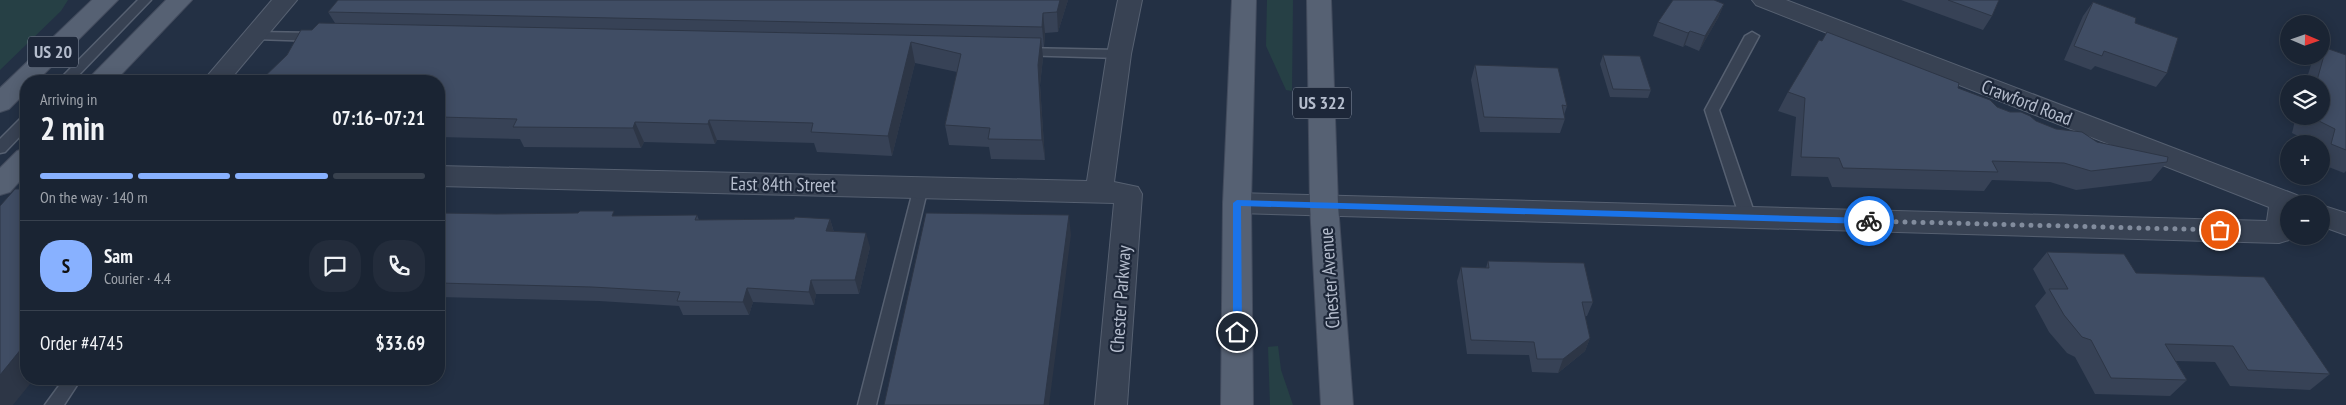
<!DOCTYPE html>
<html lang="en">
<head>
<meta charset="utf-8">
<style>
  body { margin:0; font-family:"PT Sans Narrow",sans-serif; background:#232c3b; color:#f1f3f6; height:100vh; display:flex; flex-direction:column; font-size:19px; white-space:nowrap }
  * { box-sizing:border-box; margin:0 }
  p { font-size:16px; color:#9fa4ac }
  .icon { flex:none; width:28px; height:28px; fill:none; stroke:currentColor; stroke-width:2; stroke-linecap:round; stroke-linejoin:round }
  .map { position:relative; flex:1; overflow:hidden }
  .drawer { position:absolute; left:20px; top:75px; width:425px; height:310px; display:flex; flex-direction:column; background:#1a2433; border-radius:20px; box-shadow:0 2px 12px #0003,0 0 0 1px #38414e }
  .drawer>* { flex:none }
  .needle { width:32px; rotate:92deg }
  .buttons { position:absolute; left:2280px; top:15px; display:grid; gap:10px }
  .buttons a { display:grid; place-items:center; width:50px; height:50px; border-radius:50%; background:#1a2433; box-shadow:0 2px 12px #0003,0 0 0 1px #38414e; font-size:25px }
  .pin { position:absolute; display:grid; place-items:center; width:42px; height:42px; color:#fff; margin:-21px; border:2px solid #fff; border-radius:50%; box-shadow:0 1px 5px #0007 }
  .courier { position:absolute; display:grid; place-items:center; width:50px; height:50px; margin:-25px; border:4px solid #1a73e8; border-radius:50%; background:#fff; color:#222; box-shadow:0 1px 6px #0007 }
  .head em { font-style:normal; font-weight:600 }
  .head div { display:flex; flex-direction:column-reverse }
  .head { display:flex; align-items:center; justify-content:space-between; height:85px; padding:0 20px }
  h1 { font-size:32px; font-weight:600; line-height:38px }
  .bar { display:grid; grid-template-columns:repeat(4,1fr); gap:8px 5px; align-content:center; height:60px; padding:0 20px }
  .bar i { height:6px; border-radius:4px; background:#38414e }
  .bar .on { background:#88b1ff }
  .bar p { grid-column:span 4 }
  .line { display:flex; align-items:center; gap:12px; padding:0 20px; border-top:1px solid #38414e }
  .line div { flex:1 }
  .round { display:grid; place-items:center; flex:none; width:52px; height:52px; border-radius:20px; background:#232c3b }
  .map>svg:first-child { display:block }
  .green { fill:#264045 }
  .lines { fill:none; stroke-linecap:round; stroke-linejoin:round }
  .lane-casing { stroke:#566071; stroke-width:3 }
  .street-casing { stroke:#566071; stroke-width:2 }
  .primary-casing { stroke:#424b5d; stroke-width:2 }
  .lane { fill:#384253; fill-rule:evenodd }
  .street { fill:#384253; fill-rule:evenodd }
  .primary { fill:#566173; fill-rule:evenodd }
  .wall { fill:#374256 }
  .shaded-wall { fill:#2d3646 }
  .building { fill:#404d64; stroke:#2d3646 }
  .route { fill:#1a73e8 }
  .done { stroke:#828c9d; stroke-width:5; stroke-dasharray:0 9 }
  .labels { text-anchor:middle; stroke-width:4.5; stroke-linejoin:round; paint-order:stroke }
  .shield { fill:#1d2739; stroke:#8790a1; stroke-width:1 }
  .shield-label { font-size:18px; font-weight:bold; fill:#b5bdcd }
  .street-label { font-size:19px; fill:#b5bdcd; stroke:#1d2739 }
</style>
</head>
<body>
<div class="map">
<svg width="2346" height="405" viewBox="0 0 2346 405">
  <rect width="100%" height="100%" fill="#233044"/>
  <path class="green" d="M0 0H68L61 11 0 70Z
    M1267 0H1293L1292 91 1286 90 1266 46Z
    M1278 346 1281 370 1293 405H1270L1268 347Z"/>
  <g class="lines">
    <g class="lane-casing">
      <path id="lane" d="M138 0H151L73 81H58Z
        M255 32 318 33 325 37 318 41 250 39 248 36Z
        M1752 32 1759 36 1719 110 1756 218 1753 222 1748 224 1743 222 1740 218 1705 110 1745 36Z
        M1023 48 1119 50 1126 54 1119 58 1018 55 1016 52 1018 49Z
        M26 117V130L5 152 0 153V139L21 118Z
        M921 182 926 183 928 187 876 405H858L914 187 916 183Z
        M64 379H81L64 405H45Z"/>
    </g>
    <g class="street-casing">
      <path id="street" d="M272 0H297L229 81H203Z
        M1118 0H1142L1131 54 1114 182 1138 187 1142 194 1127 405H1095L1114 203 439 186V166L1087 181 1107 54Z
        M1752 0H1786L2294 194 2301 197 2305 204H2289V236H2291L2289 240 2279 243 1237 213 1227 210 1223 203 1227 196 1237 193 2267 221 2269 207 1756 5Z
        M2321 205 2346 213V235L2321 226Z"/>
    </g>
    <g class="primary-casing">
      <path id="primary" d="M92 0H118L37 81H26V92L9 109 0 112V88Z
        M166 0H192L115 81H89L92 75Z
        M1232 0H1256L1251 203 1253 405H1221L1223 203Z
        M1307 0H1331L1338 205 1353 405H1321L1310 205Z
        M26 148V174L10 192 0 195V168L17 151Z"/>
    </g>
    <use href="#lane" class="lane"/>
    <use href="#street" class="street"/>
    <use href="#primary" class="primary"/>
  </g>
  <path class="wall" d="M1068 0 1058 32 1045 33 1044 47H1041L1043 58 1040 85 1045 160 991 159 989 147 949 145 945 125 957 72 915 63 892 156 817 152 814 143 717 140 715 144 644 142 641 148 524 147 520 139 439 137V81L312 30 335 23 328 12Z
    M1901 0H1999L1992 16 1983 30Z
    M2093 2 2135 23 2167 73 2156 87 2095 66 2091 70 2064 60 2083 16Z
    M1724 4 1718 18 1699 51 1685 45 1683 47 1653 36 1658 22Z
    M2326 48 2346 55V171L2344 173 2321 164V144H2314L2292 133 2296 116H2321V84H2305L2311 65 2319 56H2321V53Z
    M1603 55 1651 90 1648 98 1610 97 1600 64Z
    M1475 65 1567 106 1564 115 1565 119 1560 133 1480 132 1471 80Z
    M1958 88 1997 107 2056 129 2097 142 2167 162 2151 181 2076 190 2050 182 1992 180 1984 191 1832 187 1828 177 1791 176 1796 117 1778 111 1788 92Z
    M439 213 616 216 697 215 699 220 830 219 834 232 870 247 859 294H816L814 305 753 302 749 315H683L679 306 599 301 439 297Z
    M2047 252 2136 273 2330 374 2310 390 2230 386 2215 362 2176 361 2187 380 2170 396 2095 394 2075 357 2067 353 2049 332 2035 306 2046 293 2033 269Z
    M1488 261 1593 302 1587 316H1585L1590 338 1585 351 1558 373 1532 372 1529 355 1467 354 1457 281 1461 267 1486 268Z"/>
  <path class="shaded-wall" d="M1060 0H1068L1058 32 1057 12Z
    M1724 4 1718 18 1699 51 1705 36Z
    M1043 13 1045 33 1044 47 1042 27Z
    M1690 31 1685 45 1683 47 1688 33Z
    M1041 38 1043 58 1040 85 1045 160 1042 140 1038 65Z
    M911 42 915 63 892 156 888 136Z
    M709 120 717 140 715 144 708 124Z
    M635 122 644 142 641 148 633 128Z
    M1069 215 1071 235 1049 405H1044Z
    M830 219 834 233 826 231Z
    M866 233 870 247 859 294 855 280Z
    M811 280 816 294 814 305 809 292Z
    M747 288 753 302 749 315 743 302Z
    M1590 338 1585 351 1558 373 1563 359Z
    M26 343V379H34L13 405H0V375Z"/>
  <path class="building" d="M338 0H1060L1057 12 1043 13 1042 27 328 12Z
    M1673 0H1714L1724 4 1705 36 1690 31 1688 33 1658 22Z
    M1948 0H1999L1992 16Z
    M2093 2 2136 18 2135 23 2178 38 2167 73 2104 51 2102 56 2074 46Z
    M319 23 1041 38 1038 65 1042 140 988 139 990 128 945 125 961 54 911 42 888 136 811 132 813 123 709 120 708 124 635 122 633 128 513 127 517 119 439 117V81H260L287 55 301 30H312Z
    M1827 32 1959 83 1958 88 1990 100 1997 107 2010 112H2021L2030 116 2036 121 2056 129 2082 132 2097 142 2168 157 2167 162 2091 171 2064 163 1992 161 1998 172 1843 168 1839 158 1801 157 1805 98 1788 92 1819 40 1822 41Z
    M2326 48 2346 55V150L2331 144 2335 129 2309 116H2321V84H2316Z
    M1603 55 1640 56 1651 90 1613 89Z
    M1475 65 1558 68 1567 106 1562 105 1565 119 1484 117Z
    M15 189H26V343L0 375V206Z
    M580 211H614L612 216 697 215 695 220 794 219 795 217 830 219 826 231 866 233 855 280H811L809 292 747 288 743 302 677 301 680 292 592 287 439 283V213L496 214 578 213Z
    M926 213 1069 215 1044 405H884Z
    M2047 252 2124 254 2136 273 2264 277 2330 374 2248 370 2233 346 2165 344 2187 380 2111 378 2091 340 2082 337 2064 315 2049 289H2068Z
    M1488 261 1584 263 1593 302H1582L1590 338 1563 359H1537L1534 342 1471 340 1461 267 1489 268Z"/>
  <path class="route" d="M1237 200 1869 218 1873 221 1869 224 1241 206 1242 332 1237 335 1233 332V203Z"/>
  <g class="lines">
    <path class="done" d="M1869 221 2220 230"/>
  </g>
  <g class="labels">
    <g class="shield">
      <rect x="28" y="36.5" width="50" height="31" rx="4"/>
      <rect x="1293" y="87.5" width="58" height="31" rx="4"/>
    </g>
    <g class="shield-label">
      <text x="53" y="58">US 20</text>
      <text x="1322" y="109">US 322</text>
    </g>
    <g class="street-label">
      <text transform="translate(2027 102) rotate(21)" y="7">Crawford Road</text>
      <text transform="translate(783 184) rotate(1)" y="7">East 84th Street</text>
      <text transform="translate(1329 278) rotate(-94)" y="7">Chester Avenue</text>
      <text transform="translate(1120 299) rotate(-86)" y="7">Chester Parkway</text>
    </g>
  </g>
</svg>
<div class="buttons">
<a><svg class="needle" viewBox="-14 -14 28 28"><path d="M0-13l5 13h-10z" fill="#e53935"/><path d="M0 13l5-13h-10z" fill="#9fa4ac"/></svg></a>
<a><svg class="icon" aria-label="layers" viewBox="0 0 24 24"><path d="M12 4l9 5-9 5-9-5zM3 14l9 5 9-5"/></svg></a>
<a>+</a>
<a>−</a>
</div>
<div class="pin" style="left:2220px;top:230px;background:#ea580c"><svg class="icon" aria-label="bag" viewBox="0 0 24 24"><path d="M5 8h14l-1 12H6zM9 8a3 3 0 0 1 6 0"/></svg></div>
<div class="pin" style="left:1237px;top:332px;background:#1f2937"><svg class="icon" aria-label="home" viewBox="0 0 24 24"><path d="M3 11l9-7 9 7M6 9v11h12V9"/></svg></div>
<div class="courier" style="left:1869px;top:221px"><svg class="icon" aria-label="bike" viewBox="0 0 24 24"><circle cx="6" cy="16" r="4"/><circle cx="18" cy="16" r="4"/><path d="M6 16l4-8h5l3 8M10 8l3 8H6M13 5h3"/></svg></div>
<section class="drawer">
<div class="head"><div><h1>2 min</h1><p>Arriving in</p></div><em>07:16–07:21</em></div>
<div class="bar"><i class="on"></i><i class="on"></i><i class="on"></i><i></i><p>On the way · 140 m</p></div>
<div class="line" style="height:90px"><b class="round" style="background:#88b1ff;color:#111">S</b><div><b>Sam</b><p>Courier · 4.4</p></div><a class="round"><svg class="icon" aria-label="chat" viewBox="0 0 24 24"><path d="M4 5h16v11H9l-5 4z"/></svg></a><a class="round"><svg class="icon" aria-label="phone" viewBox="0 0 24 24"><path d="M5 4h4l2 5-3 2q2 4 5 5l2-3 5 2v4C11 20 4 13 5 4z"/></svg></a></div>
<div class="line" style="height:65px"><div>Order #4745</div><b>$33.69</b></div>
</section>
</div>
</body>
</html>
